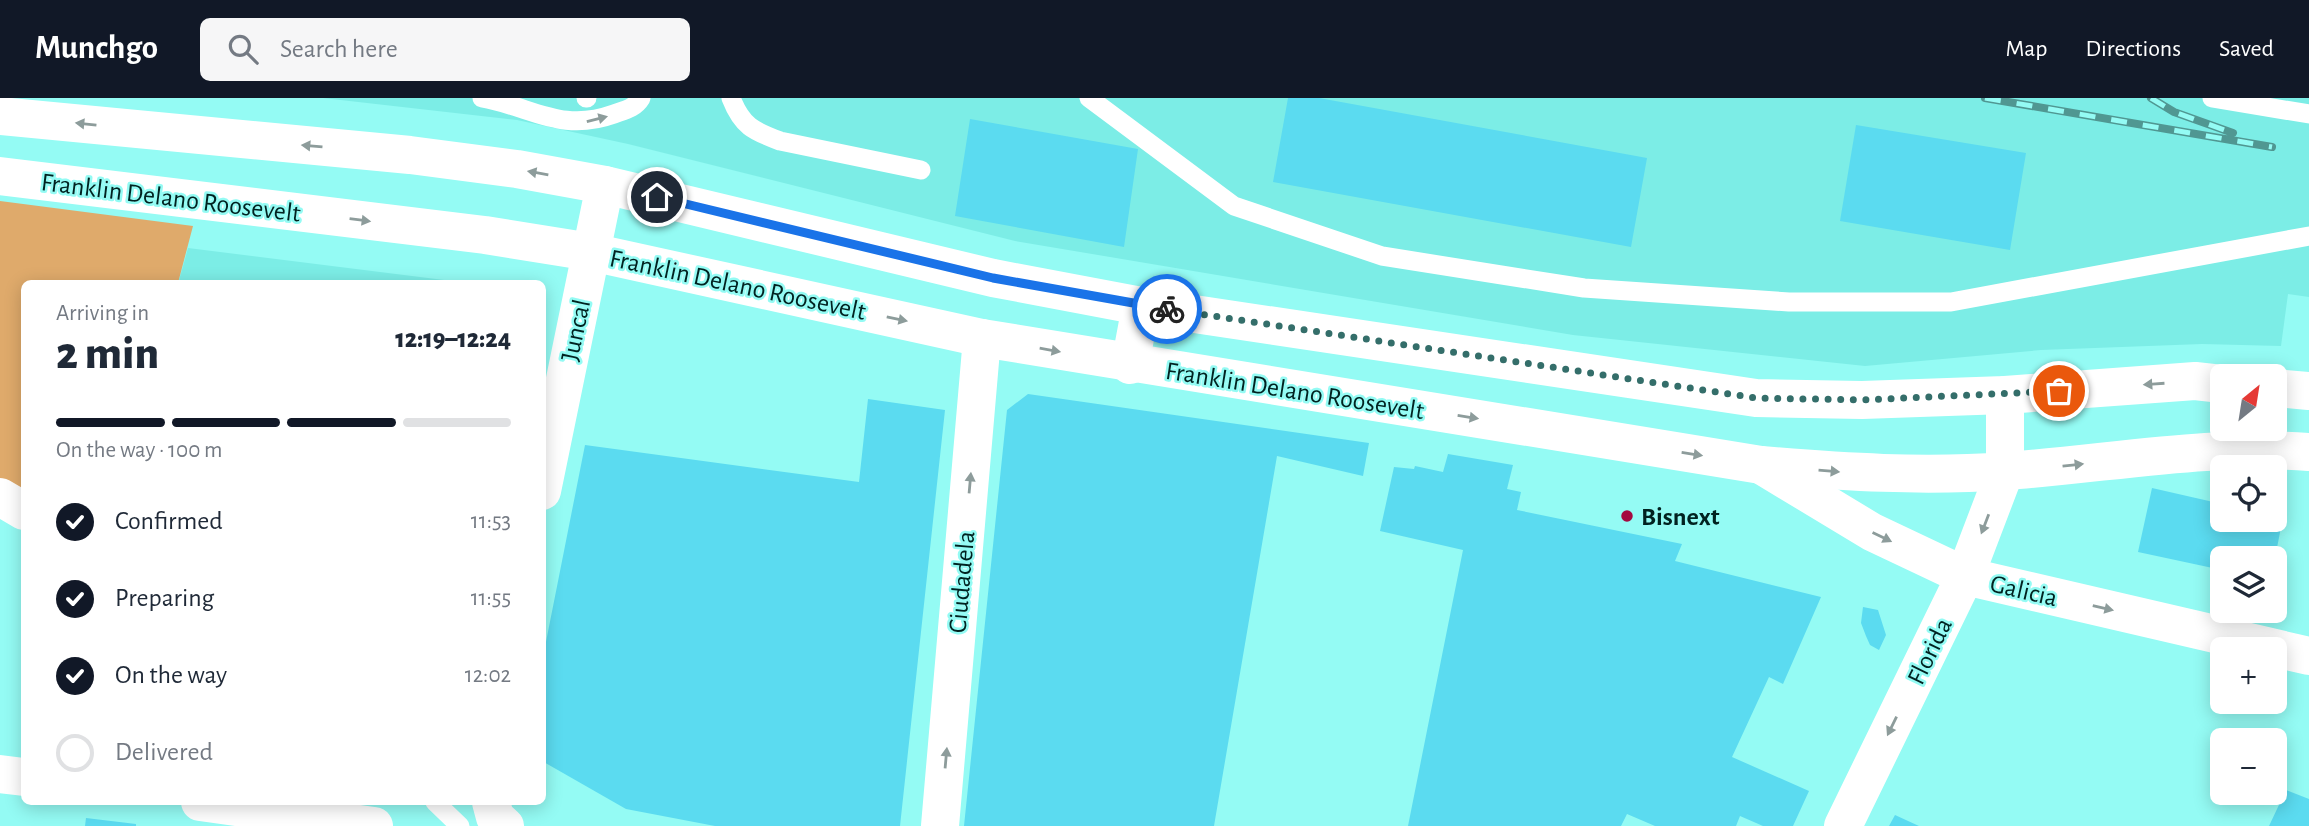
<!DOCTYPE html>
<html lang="en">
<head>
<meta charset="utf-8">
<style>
  body { margin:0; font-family:"Alegreya Sans",sans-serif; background:#f6f6f7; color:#1f2937; height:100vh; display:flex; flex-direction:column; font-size:26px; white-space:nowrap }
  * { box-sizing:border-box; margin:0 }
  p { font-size:23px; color:#747a83 }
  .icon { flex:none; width:38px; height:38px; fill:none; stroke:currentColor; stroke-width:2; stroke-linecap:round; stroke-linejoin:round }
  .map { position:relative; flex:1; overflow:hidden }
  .sheet { position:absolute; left:21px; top:182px; width:525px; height:525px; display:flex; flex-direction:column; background:#fff; border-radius:10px; box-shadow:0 4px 18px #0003 }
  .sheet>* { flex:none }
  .needle { width:46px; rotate:30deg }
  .controls { position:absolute; left:2210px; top:266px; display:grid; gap:14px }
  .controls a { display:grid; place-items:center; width:77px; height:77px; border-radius:10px; background:#fff; box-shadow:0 4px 18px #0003; font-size:35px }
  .pin { position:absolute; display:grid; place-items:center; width:60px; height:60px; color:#fff; margin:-30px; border:4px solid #fff; border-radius:50%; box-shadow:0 2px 7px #0007 }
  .courier { position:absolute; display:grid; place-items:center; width:70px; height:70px; margin:-35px; border:5px solid #1a73e8; border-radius:50%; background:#fff; color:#222; box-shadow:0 2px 9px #0007 }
  .summary em { font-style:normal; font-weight:800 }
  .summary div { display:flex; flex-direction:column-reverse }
  .summary { display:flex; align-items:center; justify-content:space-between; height:119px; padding:0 35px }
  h1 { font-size:46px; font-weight:800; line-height:52px }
  .bar { display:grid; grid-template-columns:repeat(4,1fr); gap:10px 7px; align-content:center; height:84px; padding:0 35px }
  .bar i { height:9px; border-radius:5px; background:#e0e1e3 }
  .bar .selected { background:#111827 }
  .bar p { grid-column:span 4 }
  ol { padding:0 35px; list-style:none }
  li { display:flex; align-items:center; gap:21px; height:77px }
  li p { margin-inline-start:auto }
  li .icon { padding:7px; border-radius:50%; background:#111827; color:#fff; stroke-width:4 }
  li:last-child { color:#747a83 }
  li i { width:38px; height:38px; border:4px solid #e0e1e3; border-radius:50% }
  header { display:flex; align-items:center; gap:42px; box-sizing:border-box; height:98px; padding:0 35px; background:#111827; color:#fff }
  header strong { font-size:33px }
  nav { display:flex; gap:38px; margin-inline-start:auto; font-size:24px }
  .search { width:490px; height:63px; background:#f6f6f7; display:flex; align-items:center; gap:18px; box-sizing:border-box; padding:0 24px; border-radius:10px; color:#747a83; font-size:26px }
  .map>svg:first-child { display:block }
  .built { fill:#7cede6 }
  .green { fill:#dfaa6b }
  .building { fill:#5bdbf0 }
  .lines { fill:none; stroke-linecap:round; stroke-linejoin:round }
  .lane { stroke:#fff; stroke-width:19 }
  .street { stroke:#fff; stroke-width:38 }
  .primary { stroke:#fff; stroke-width:38 }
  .rail-casing { stroke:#509792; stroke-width:8 }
  .rail { stroke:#94fbf4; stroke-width:5; stroke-dasharray:16; stroke-linecap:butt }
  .oneway { fill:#8d9c9b }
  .done { stroke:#346e6a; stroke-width:7; stroke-dasharray:0 12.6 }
  .route { stroke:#1a73e8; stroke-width:9 }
  .poi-dot { fill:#a40940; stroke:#94fbf4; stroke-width:2.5 }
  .labels { text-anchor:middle; stroke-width:5; stroke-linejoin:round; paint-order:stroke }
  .street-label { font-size:26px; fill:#012220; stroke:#94fbf4 }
  .poi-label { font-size:26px; font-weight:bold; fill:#012220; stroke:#94fbf4; text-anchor:start }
</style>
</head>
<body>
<header>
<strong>Munchgo</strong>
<div class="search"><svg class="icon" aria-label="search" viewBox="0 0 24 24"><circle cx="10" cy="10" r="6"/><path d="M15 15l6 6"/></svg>Search here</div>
<nav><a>Map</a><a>Directions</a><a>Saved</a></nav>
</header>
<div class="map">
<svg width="2309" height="728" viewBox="0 0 2309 728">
  <rect width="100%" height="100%" fill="#94fbf4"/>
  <path class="built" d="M323 0H2309V199L2288 196 2281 248 2202 246 2041 252 1865 268 1573 237 1015 143 628 46 517 22Z
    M188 150 468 185 178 186Z"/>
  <path class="green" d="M0 103 193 128 178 185 24 186V406L0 392Z"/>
  <path class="building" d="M1288 0H1319L1647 60 1631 149 1273 84Z
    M970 21 1138 51 1124 149 955 118Z
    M1856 27 2026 55 2010 152 1840 123Z
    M1028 296 1369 345 1363 378 1277 358 1214 728H964L1007 312Z
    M868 301 945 312 900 728H715L626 711 542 663V564L585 347 859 384Z
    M1448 356 1513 367 1507 391 1521 394 1517 412 1682 446 1675 463 1821 499 1783 586 1769 579 1732 659 1809 693 1793 728H1763L1740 718 1736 728H1655L1627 716 1621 728H1408L1463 452 1380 433 1394 369 1414 371 1415 368 1443 374Z
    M2152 390 2222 406V422L2283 419 2275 460H2222V472L2138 454Z
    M1863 509 1878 512 1886 537 1879 552 1870 547 1866 538 1861 525Z
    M2286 692 2309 701V728H2269Z
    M1895 717 1919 728H1889Z
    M86 720 136 726V728H85Z"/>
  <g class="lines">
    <path class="lane" d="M482 0C533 9 561 35 614 16 625 12 635 10 641 0
      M586 0H587
      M731 0C742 28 753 33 780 43L921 72
      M1089 0 1234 108 1382 158 1584 190 1789 204H1951L2309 138
      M2212 0 2309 16
      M435 704 460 728"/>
    <path class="street" d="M1130 267 1141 208
      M1761 367 1872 434 1965 478 2309 558
      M542 393 605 87
      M0 399 24 413
      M0 676 24 679
      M200 704 374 728
      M491 704 495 719 505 728
      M940 728 982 240
      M1843 728 1965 478 2005 373V297"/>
    <path class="primary" d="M0 18 410 57 517 71 605 87 993 180 1141 208 1756 300 1862 302 2005 297 2195 283 2222 286
      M0 78 485 137 591 154 982 240 1761 367C1843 374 1923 379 2006 373 2107 366 2208 346 2309 354
      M2275 290 2309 293"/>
    <g class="rail-casing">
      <path id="rail" d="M1985 0 2272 49
        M2151 0 2174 14 2233 35"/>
    </g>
    <use href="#rail" class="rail"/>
  </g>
  <defs><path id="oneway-solid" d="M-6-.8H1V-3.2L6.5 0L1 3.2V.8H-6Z" transform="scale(1.75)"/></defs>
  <g class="oneway">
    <use href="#oneway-solid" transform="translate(597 21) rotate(-14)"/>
    <use href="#oneway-solid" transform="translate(86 26) rotate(-174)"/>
    <use href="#oneway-solid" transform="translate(312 48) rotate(-175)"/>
    <use href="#oneway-solid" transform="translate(538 75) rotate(-170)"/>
    <use href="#oneway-solid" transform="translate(360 122) rotate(7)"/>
    <use href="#oneway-solid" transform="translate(897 221) rotate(12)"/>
    <use href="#oneway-solid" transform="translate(1050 252) rotate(10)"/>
    <use href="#oneway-solid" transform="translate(2154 286) rotate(176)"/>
    <use href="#oneway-solid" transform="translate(1468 319) rotate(9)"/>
    <use href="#oneway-solid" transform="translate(1692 356) rotate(9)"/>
    <use href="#oneway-solid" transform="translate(2073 367) rotate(-6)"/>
    <use href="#oneway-solid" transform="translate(1829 373) rotate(5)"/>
    <use href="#oneway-solid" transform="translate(970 385) rotate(-85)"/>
    <use href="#oneway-solid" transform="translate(1985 426) rotate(111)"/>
    <use href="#oneway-solid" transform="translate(1882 439) rotate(26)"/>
    <use href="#oneway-solid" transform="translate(2103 510) rotate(13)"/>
    <use href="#oneway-solid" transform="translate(1892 628) rotate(116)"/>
    <use href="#oneway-solid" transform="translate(946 660) rotate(-85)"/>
  </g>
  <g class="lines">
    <path class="done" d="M1167 211 1756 300 1862 302 2059 293"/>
    <path class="route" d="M657 99 993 180 1167 211"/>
  </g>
  <circle class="poi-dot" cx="1627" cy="418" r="7"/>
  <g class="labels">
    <g class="street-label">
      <text transform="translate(171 99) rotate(7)" y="9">Franklin Delano Roosevelt</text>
      <text transform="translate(738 186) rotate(12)" y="9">Franklin Delano Roosevelt</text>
      <text transform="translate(575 232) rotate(-78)" y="9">Juncal</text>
      <text transform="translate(1295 292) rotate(9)" y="9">Franklin Delano Roosevelt</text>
      <text transform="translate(961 484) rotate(-85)" y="9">Ciudadela</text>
      <text transform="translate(2024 492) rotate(13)" y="9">Galicia</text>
      <text transform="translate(1929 553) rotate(-64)" y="9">Florida</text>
    </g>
    <g class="poi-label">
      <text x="1641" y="427">Bisnext</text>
    </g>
  </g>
</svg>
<div class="controls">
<a><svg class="needle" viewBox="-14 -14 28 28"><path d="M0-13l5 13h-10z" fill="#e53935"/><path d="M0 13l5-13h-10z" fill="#747a83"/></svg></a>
<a><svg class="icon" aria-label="locate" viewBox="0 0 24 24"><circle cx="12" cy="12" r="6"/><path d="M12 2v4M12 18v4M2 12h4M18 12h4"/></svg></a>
<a><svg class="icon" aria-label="layers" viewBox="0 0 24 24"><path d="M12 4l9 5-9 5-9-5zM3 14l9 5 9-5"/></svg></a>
<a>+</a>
<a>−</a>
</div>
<div class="pin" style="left:2059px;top:293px;background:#ea580c"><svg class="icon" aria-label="bag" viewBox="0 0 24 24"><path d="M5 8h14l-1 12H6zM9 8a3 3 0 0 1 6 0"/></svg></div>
<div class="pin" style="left:657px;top:99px;background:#1f2937"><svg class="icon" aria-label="home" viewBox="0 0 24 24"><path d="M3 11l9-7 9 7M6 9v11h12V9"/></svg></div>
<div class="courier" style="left:1167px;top:211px"><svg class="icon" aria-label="bike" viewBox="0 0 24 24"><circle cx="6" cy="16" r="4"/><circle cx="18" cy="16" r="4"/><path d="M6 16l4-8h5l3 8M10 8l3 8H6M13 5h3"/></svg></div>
<section class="sheet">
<div class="summary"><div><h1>2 min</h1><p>Arriving in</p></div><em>12:19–12:24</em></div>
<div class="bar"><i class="selected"></i><i class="selected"></i><i class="selected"></i><i></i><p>On the way · 100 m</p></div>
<ol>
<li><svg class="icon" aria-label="check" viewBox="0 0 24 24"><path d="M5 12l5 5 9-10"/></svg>Confirmed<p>11:53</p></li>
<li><svg class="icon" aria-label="check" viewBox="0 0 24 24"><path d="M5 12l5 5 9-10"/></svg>Preparing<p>11:55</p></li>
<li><svg class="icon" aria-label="check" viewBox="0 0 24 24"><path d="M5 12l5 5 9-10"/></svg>On the way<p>12:02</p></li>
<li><i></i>Delivered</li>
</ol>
</section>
</div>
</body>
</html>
